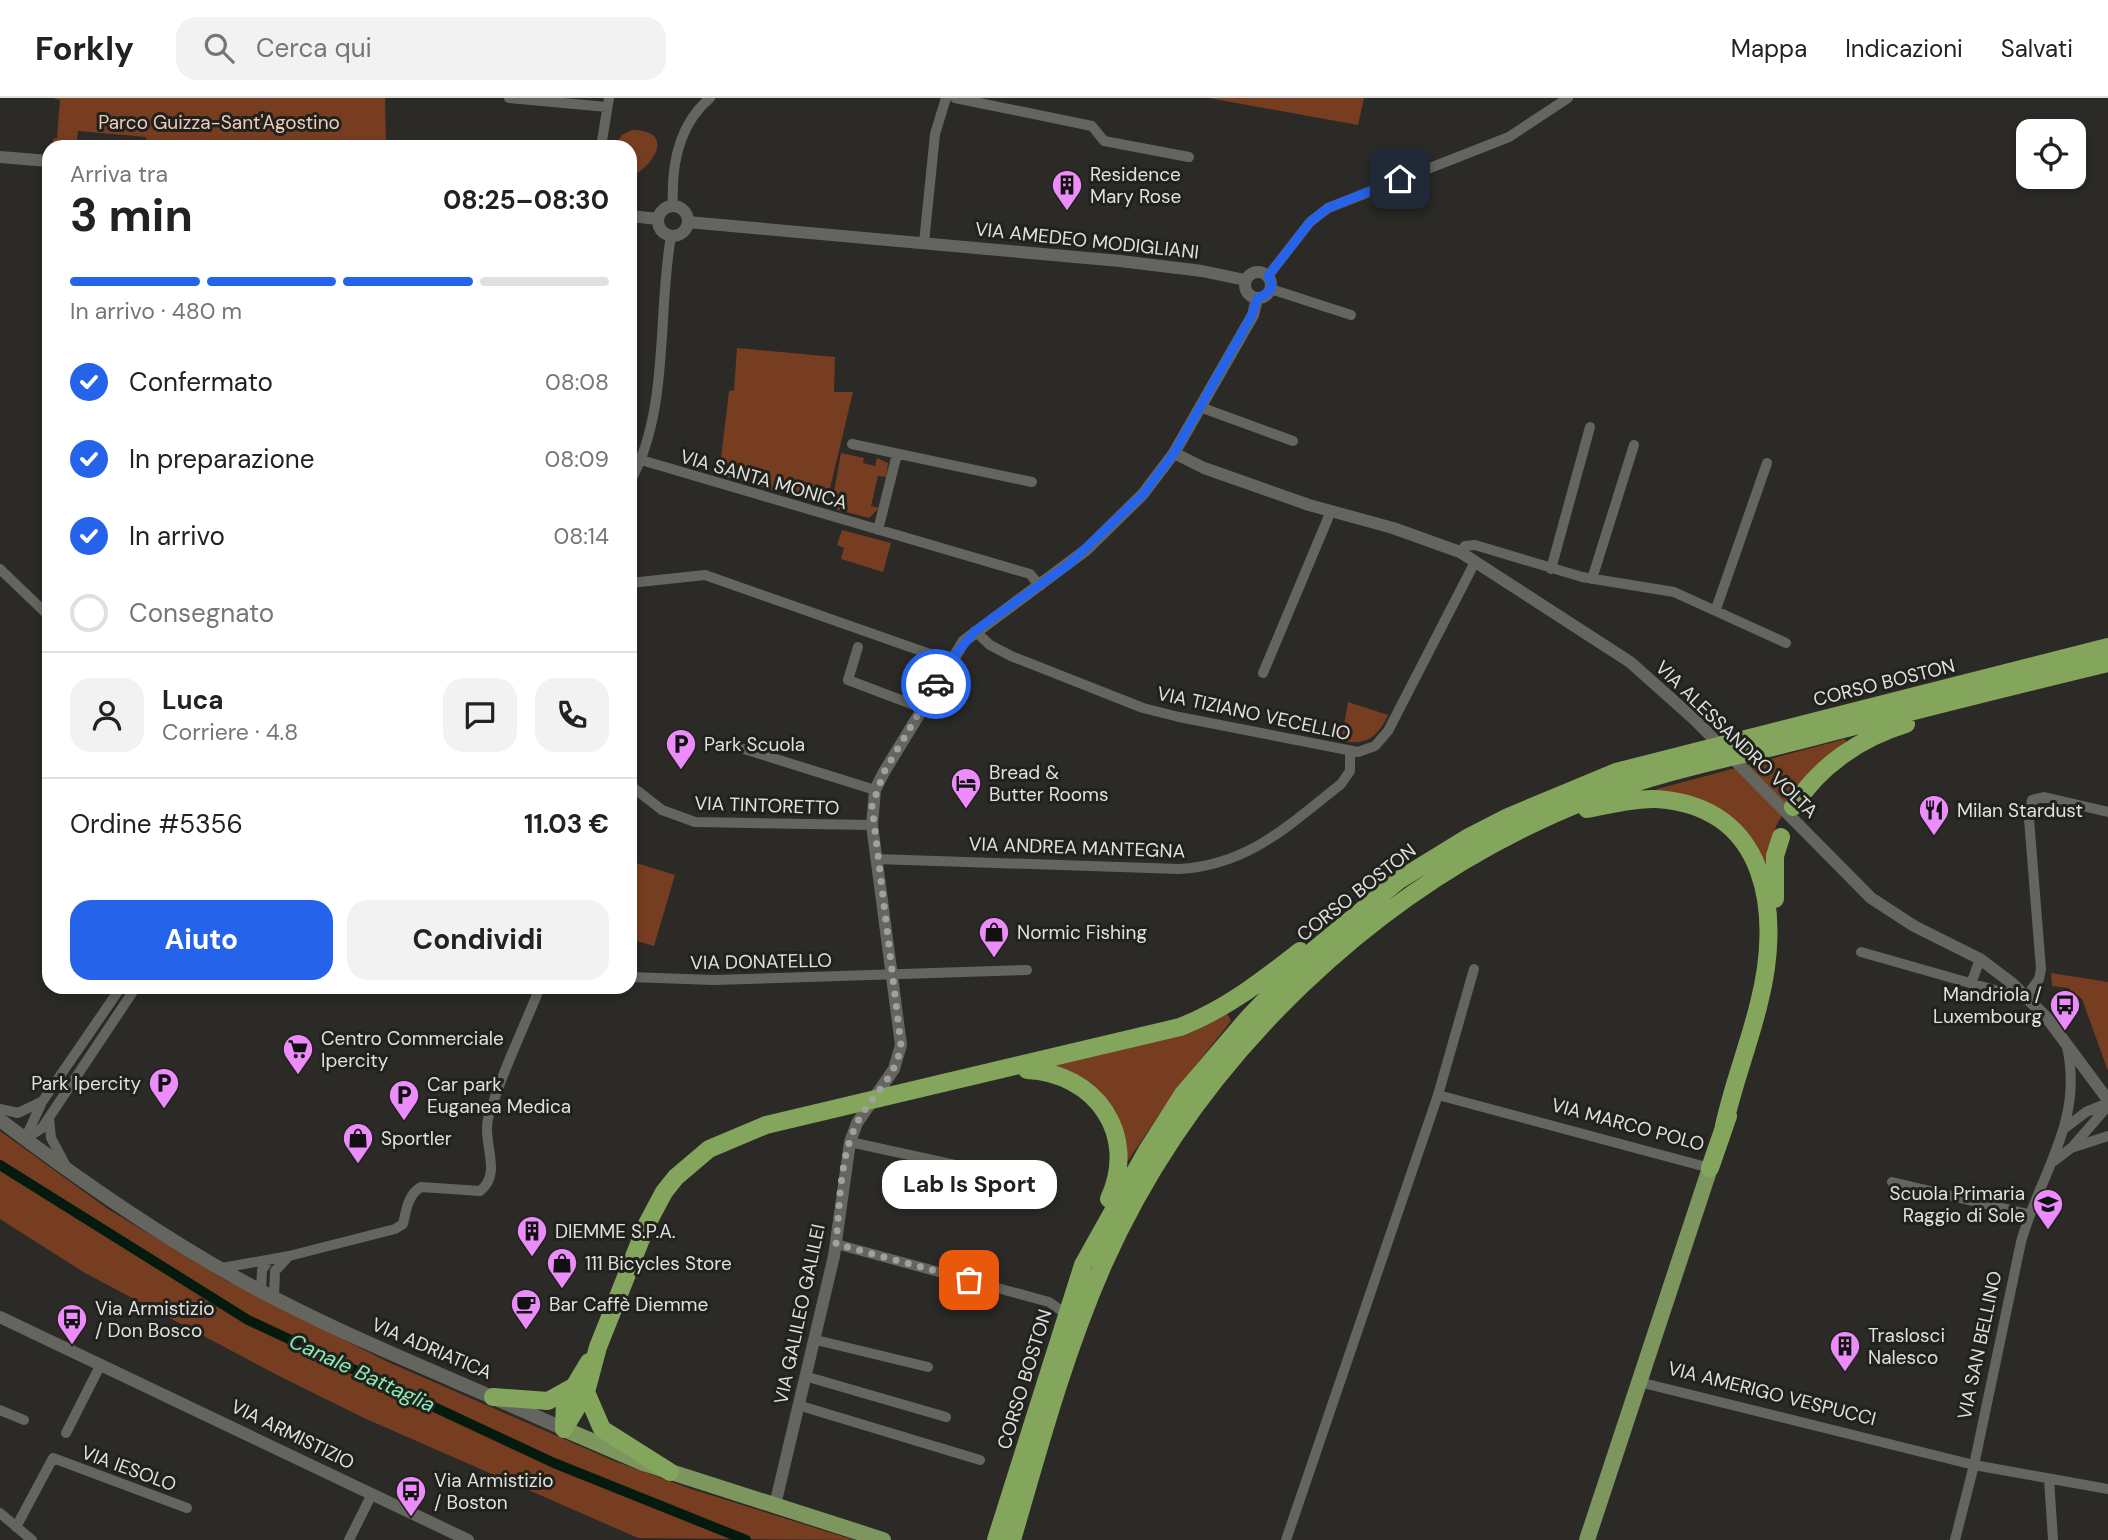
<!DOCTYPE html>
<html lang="it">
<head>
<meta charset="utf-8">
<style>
  body { margin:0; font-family:"DM Sans",sans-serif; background:#f2f2f2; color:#222; height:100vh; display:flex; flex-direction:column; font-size:26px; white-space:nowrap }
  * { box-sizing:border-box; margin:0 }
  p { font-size:23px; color:#767676 }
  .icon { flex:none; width:38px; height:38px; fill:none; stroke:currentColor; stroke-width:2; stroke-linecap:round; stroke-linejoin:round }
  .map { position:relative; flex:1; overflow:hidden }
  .drawer { position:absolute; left:42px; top:42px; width:595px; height:854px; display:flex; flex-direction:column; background:#fff; border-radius:21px; box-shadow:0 4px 10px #0003 }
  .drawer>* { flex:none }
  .fabs { position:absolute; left:2016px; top:21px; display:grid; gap:14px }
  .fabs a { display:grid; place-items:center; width:70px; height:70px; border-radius:14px; background:#fff; box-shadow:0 4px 10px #0003; font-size:35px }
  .pin { position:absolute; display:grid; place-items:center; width:60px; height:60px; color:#fff; margin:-30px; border-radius:14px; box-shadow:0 4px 10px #0006 }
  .courier { position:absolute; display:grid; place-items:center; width:70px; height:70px; margin:-35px; border:5px solid #2563eb; border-radius:50%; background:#fff; color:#222; box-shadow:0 2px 9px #0007 }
  .bubble { position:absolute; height:49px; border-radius:21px; background:#fff; box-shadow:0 4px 10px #0003; font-size:23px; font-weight:700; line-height:49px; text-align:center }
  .headline em { font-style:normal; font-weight:700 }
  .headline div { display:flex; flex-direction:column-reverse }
  .headline { display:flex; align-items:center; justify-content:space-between; height:119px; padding:0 28px }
  h1 { font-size:46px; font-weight:700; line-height:52px }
  .bar { display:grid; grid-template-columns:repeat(4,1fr); gap:10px 7px; align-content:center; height:84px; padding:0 28px }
  .bar i { height:9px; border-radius:5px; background:#e0e0e0 }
  .bar .active { background:#2563eb }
  .bar p { grid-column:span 4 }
  .line { display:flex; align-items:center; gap:18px; padding:0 28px; border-top:2px solid #e0e0e0 }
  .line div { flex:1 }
  .round { display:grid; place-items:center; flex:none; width:74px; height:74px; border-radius:21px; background:#f2f2f2 }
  ol { padding:0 28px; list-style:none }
  li { display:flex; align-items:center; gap:21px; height:77px }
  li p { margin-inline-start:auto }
  li .icon { padding:7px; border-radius:50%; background:#2563eb; color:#fff; stroke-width:4 }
  li:last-child { color:#767676 }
  li i { width:38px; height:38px; border:4px solid #e0e0e0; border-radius:50% }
  .cta { display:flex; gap:14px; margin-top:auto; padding:14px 28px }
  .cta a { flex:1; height:80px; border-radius:21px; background:#2563eb; color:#fff; font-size:28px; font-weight:700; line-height:80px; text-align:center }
  .cta a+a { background:#f2f2f2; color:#222 }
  header { display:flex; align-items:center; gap:42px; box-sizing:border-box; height:98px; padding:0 35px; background:#fff; border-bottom:2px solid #e0e0e0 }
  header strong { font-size:33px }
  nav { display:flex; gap:38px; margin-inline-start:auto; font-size:24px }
  .search { width:490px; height:63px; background:#f2f2f2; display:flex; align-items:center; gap:18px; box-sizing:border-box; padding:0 24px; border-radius:21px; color:#767676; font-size:26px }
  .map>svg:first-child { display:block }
  .green { fill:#763d21 }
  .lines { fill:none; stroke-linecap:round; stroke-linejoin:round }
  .canal { stroke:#051a0f; stroke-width:10 }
  .minor { stroke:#656560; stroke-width:10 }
  .tertiary { stroke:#656560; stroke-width:12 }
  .secondary { stroke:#656560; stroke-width:14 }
  .primary { stroke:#7c965d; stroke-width:16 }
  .trunk { stroke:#84a65c; stroke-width:18 }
  .done { stroke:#a1a09e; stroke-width:7; stroke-dasharray:0 12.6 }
  .route { stroke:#2563eb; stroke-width:9 }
  .labels { text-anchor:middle; stroke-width:6; stroke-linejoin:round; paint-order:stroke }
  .park-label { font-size:19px; fill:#f2ccbb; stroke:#21211d }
  .poi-label { font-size:19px; fill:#e0e0de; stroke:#21211d; text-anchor:start }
  .street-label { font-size:19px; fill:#e0e0de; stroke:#21211d }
  .water-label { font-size:21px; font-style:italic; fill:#88ecb4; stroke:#21211d }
</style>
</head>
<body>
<header>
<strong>Forkly</strong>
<div class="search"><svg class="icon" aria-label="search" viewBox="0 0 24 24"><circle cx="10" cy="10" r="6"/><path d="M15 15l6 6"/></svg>Cerca qui</div>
<nav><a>Mappa</a><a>Indicazioni</a><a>Salvati</a></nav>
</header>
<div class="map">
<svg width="2108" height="1442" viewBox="0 0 2108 1442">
  <rect width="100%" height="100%" fill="#2b2a27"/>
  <path class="green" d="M385 0 386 49H147L146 39 78 33 76 49 53 47V41L57 40 60 2 53 0Z
    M1209 0H1364L1358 27Z
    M632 32C675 32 656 66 630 80V49H614L622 37Z
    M737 250 835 259 834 294H853L826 407 719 377 729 293 734 292Z
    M841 355 864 360 863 365 875 368 877 360 888 365 886 379 878 378 871 408 879 410 869 420 831 410Z
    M842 432 891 445 883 474 841 461 844 450 837 447Z
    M1348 604 1388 617C1378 639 1366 648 1341 643Z
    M1845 641 1848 647 1795 695 1776 728 1770 764 1762 766 1751 748 1657 697V691Z
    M630 763 675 777 654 848 630 841Z
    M2051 875 2108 884V973L2082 901 2068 890 2052 888Z
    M1226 913 1231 923 1176 992 1123 1070 1104 1002 1009 970Z
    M0 1033 108 1111 225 1182 388 1264 614 1363 691 1391 854 1442 638 1440 364 1320 277 1277 85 1175 0 1121Z"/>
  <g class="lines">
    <path class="canal" d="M0 1067 248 1222 554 1365 746 1442"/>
    <path class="minor" d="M509 0 607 9
      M955 0 1092 28 1104 43 1189 59
      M601 49 609 0
      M673 108C671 68 678 27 710 0
      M924 145 935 36 946 0
      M1268 178 1310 124 1328 110 1509 39 1568 0
      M1271 191 1351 217
      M1200 309 1293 343
      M852 346 1032 384
      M641 362 1030 476 1040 488
      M630 384C670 312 657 217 671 138
      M878 432 897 356
      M1460 454 1465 448 1475 447 1582 479 1674 494 1786 545
      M0 471 49 518
      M1551 471 1590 329
      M1592 481 1634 347
      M630 485 705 477 950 563
      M1716 511 1767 365
      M975 533 990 547 1011 558 1143 610 1179 619 1358 654 1375 648 1388 633 1475 464
      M858 549 848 582 922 610
      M1263 575 1331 413
      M744 651 875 692
      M630 687 662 712 695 724 872 727
      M876 761 1179 771C1249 767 1289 727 1341 686L1350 673V653
      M1861 854 2005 895 2018 891
      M630 879 714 882 1027 872
      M1971 886 1980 861
      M2026 899 2039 881 2041 871 2029 721 2032 702 2044 699 2108 714
      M1438 997 1710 1070
      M0 1011 18 1015 41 1004
      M49 1020 51 1040 66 1068
      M2065 1030 2086 1014 2108 1005
      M25 1041 42 1030 136 889
      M25 1041 42 1004 121 889
      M850 1044 1043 1086
      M2074 1047 2108 1008
      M2054 1063 2071 1050 2108 1038
      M1892 1084 2028 1116
      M836 1146 1049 1204 1069 1218
      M222 1170 289 1158 395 1131 403 1126C406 1113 408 1096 421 1089L480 1093C503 1075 482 1046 488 1021 499 980 524 930 540 889
      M261 1193 262 1172 269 1162
      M274 1200 275 1173 289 1158
      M816 1242 928 1269
      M808 1279 946 1319
      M1639 1284 1974 1367 2108 1391
      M801 1308 980 1362
      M0 1312 24 1322
      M66 1335 101 1266
      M2049 1381 2053 1442
      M0 1415 32 1442
      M16 1429 53 1360 187 1410
      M349 1442 372 1396
      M1286 1442 1438 997 1474 871
      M1955 1442 1974 1367 2021 1144C2040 1075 2084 1024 2067 949"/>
    <path class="tertiary" d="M0 59 49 63
      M658 123a15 15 0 1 1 30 0a15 15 0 1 1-30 0Z
      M630 118 658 121
      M688 124 1120 163 1202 173 1245 182
      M1245 187a13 13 0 1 1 26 0a13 13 0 1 1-26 0Z
      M1174 355 1204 370 1309 407 1393 430 1460 454 1630 564 1694 621 1871 800 1914 828 1980 861 2013 886 2047 920 2108 1002
      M0 1219 468 1442
      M775 1407 834 1158 850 1044 857 1025 894 971 901 947 872 727 875 692 884 674 964 543 1086 452 1143 396 1174 355 1253 217 1257 201"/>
    <path class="secondary" d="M0 1022C87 1088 184 1155 282 1204 374 1251 470 1288 564 1331"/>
    <path class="primary" d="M564 1331 643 1365 883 1442
      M1587 1442 1710 1070"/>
    <path class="trunk" d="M1793 709C1819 668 1860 640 1906 626
      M1587 711C1609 707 1634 700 1656 701 1769 708 1782 816 1759 905 1749 947 1733 986 1724 1028
      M1775 801V758L1781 739
      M1027 972C1095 975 1139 1036 1109 1101
      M1710 1070 1728 1018
      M586 1294 602 1331 670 1374
      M493 1299 548 1303 573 1289
      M564 1327 565 1304 589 1264
      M564 1331 586 1294 598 1249 647 1126 664 1094 676 1079 709 1051 766 1027 1180 929C1226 911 1262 883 1300 853
      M996 1442 1083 1167 1148 1051 1183 996 1249 919 1314 852 1399 782 1469 739 1508 719 1616 674 2108 549
      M1012 1442C1039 1349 1064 1256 1103 1167 1196 958 1379 783 1592 700 1658 674 1729 660 1797 643 1901 616 2004 590 2108 565"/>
  </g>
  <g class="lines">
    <path class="done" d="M936 586 884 674 872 708 901 947C896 981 870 998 856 1027 839 1063 840 1107 836 1146L969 1182"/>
    <path class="route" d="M936 586 950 563 975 533 1069 466 1143 396 1174 355 1252 217 1257 201 1269 194 1272 187 1268 178 1310 124 1328 110 1400 81"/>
  </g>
  <defs>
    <g id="building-pin" transform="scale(1.575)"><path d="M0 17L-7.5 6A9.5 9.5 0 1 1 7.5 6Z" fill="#ec8cfa" stroke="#21211d"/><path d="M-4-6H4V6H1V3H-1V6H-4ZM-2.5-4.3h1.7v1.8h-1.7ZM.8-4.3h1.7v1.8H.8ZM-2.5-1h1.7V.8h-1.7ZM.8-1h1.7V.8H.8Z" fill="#111"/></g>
    <g id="parking-pin" transform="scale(1.575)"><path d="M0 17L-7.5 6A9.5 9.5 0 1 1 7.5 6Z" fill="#ec8cfa" stroke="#21211d"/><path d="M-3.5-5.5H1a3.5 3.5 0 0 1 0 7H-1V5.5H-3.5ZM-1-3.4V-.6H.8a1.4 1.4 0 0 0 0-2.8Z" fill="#111"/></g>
    <g id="hotel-pin" transform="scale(1.575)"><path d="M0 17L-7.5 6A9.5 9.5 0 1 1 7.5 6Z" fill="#ec8cfa" stroke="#21211d"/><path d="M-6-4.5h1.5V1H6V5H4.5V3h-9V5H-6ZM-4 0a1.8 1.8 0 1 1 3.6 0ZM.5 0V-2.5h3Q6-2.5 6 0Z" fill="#111"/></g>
    <g id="restaurant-pin" transform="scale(1.575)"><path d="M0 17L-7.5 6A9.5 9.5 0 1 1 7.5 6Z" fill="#ec8cfa" stroke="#21211d"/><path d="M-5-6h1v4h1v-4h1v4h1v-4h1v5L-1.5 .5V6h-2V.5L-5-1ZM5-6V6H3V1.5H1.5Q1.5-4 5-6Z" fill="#111"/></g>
    <g id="shop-pin" transform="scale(1.575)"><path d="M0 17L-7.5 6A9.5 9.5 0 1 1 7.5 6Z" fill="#ec8cfa" stroke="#21211d"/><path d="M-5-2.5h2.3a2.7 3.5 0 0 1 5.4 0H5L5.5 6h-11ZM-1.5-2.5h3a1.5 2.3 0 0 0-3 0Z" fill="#111"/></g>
    <g id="bus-pin" transform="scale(1.575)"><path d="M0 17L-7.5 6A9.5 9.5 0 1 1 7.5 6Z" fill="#ec8cfa" stroke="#21211d"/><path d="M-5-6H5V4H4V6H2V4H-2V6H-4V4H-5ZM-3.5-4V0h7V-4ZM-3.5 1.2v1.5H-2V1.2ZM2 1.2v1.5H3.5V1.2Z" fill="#111"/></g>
    <g id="supermarket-pin" transform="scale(1.575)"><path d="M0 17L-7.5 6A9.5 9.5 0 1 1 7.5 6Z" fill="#ec8cfa" stroke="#21211d"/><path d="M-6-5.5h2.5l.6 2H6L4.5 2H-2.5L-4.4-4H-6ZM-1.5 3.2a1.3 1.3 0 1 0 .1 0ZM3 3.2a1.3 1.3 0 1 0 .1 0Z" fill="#111"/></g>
    <g id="school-pin" transform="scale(1.575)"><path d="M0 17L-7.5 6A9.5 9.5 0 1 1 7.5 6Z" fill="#ec8cfa" stroke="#21211d"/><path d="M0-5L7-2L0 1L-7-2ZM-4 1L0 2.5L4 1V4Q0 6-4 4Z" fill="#111"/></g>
    <g id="cafe-pin" transform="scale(1.575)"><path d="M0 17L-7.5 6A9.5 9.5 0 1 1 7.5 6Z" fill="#ec8cfa" stroke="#21211d"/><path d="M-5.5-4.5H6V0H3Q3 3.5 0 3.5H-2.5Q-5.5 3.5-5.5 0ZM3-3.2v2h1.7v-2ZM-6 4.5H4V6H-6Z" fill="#111"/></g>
  </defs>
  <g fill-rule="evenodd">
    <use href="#building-pin" x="1067" y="87"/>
    <use href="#parking-pin" x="681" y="646"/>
    <use href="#hotel-pin" x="966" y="685"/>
    <use href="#restaurant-pin" x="1934" y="712"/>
    <use href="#shop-pin" x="994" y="834"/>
    <use href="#bus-pin" x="2065" y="907"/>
    <use href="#supermarket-pin" x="298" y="951"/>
    <use href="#parking-pin" x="164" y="985"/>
    <use href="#parking-pin" x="404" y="997"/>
    <use href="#shop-pin" x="358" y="1040"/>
    <use href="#school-pin" x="2048" y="1106"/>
    <use href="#building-pin" x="532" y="1133"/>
    <use href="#shop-pin" x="562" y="1165"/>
    <use href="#cafe-pin" x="526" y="1206"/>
    <use href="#bus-pin" x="72" y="1221"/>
    <use href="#building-pin" x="1845" y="1248"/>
    <use href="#bus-pin" x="411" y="1393"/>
  </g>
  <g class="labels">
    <g class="park-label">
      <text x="219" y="31">Parco Guizza-Sant'Agostino</text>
    </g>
    <g class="poi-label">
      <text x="1090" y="83">Residence<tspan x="1090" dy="22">Mary Rose</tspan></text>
      <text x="704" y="653">Park Scuola</text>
      <text x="989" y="681">Bread &amp;<tspan x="989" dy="22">Butter Rooms</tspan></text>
      <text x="1957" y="719">Milan Stardust</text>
      <text x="1017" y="841">Normic Fishing</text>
      <text x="2042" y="903" text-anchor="end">Mandriola /<tspan x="2042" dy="22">Luxembourg</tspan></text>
      <text x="321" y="947">Centro Commerciale<tspan x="321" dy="22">Ipercity</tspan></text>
      <text x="141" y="992" text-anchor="end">Park Ipercity</text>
      <text x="427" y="993">Car park<tspan x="427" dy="22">Euganea Medica</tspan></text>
      <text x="381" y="1047">Sportler</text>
      <text x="2025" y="1102" text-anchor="end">Scuola Primaria<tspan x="2025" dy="22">Raggio di Sole</tspan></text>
      <text x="555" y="1140">DIEMME S.P.A.</text>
      <text x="585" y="1172">111 Bicycles Store</text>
      <text x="549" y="1213">Bar Caffè Diemme</text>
      <text x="95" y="1217">Via Armistizio<tspan x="95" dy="22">/ Don Bosco</tspan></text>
      <text x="1868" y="1244">Traslosci<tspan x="1868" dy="22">Nalesco</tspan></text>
      <text x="434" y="1389">Via Armistizio<tspan x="434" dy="22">/ Boston</tspan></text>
    </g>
    <g class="street-label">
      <text transform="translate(1087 142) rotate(6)" y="7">VIA AMEDEO MODIGLIANI</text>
      <text transform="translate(764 381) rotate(16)" y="7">VIA SANTA MONICA</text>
      <text transform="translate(1884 584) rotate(-14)" y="7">CORSO BOSTON</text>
      <text transform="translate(1254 615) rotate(12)" y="7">VIA TIZIANO VECELLIO</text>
      <text transform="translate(1737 641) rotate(44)" y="7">VIA ALESSANDRO VOLTA</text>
      <text transform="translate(767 707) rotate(2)" y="7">VIA TINTORETTO</text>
      <text transform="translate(1077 749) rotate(2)" y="7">VIA ANDREA MANTEGNA</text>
      <text transform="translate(1356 794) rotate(-38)" y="7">CORSO BOSTON</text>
      <text transform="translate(761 863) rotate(-1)" y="7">VIA DONATELLO</text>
      <text transform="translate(1628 1026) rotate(15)" y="7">VIA MARCO POLO</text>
      <text transform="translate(799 1216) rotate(-78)" y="7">VIA GALILEO GALILEI</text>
      <text transform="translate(1979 1247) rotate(-78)" y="7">VIA SAN BELLINO</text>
      <text transform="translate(432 1250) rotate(23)" y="7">VIA ADRIATICA</text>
      <text transform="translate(1024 1281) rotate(-73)" y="7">CORSO BOSTON</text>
      <text transform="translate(1772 1295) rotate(14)" y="7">VIA AMERIGO VESPUCCI</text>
      <text transform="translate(293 1336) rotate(26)" y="7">VIA ARMISTIZIO</text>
      <text transform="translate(129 1370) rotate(20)" y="7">VIA IESOLO</text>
    </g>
    <g class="water-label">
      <text transform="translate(362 1275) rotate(25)" y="7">Canale Battaglia</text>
    </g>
  </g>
</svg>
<div class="fabs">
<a><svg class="icon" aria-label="locate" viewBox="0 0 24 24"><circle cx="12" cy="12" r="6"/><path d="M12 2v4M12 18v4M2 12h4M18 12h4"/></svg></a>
</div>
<div class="pin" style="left:969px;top:1182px;background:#ea580c"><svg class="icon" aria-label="bag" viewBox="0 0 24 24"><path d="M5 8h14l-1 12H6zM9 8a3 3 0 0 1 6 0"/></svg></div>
<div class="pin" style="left:1400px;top:81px;background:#1f2937"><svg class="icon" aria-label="home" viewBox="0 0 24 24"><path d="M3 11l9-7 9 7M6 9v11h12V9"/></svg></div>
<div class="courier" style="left:936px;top:586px"><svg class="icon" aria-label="car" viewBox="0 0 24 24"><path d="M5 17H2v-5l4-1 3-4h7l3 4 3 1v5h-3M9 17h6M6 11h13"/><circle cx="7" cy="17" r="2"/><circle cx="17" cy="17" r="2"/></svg></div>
<div class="bubble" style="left:882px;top:1062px;width:175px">Lab Is Sport</div>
<section class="drawer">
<div class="headline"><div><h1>3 min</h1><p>Arriva tra</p></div><em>08:25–08:30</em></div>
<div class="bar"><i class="active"></i><i class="active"></i><i class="active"></i><i></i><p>In arrivo · 480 m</p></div>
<ol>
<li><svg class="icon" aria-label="check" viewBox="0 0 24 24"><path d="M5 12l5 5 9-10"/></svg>Confermato<p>08:08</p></li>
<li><svg class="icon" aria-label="check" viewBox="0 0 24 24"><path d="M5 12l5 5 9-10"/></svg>In preparazione<p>08:09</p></li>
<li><svg class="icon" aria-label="check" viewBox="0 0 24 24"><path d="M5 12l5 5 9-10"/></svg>In arrivo<p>08:14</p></li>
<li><i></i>Consegnato</li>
</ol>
<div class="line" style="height:126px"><a class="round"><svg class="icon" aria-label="person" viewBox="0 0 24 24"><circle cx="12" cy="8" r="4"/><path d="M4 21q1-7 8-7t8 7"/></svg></a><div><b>Luca</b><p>Corriere · 4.8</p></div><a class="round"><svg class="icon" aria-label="chat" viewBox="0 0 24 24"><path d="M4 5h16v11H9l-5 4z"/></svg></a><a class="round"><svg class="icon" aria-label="phone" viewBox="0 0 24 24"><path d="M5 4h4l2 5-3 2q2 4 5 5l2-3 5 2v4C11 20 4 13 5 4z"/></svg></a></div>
<div class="line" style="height:91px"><div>Ordine #5356</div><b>11.03 €</b></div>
<div class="cta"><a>Aiuto</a><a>Condividi</a></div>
</section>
</div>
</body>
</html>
